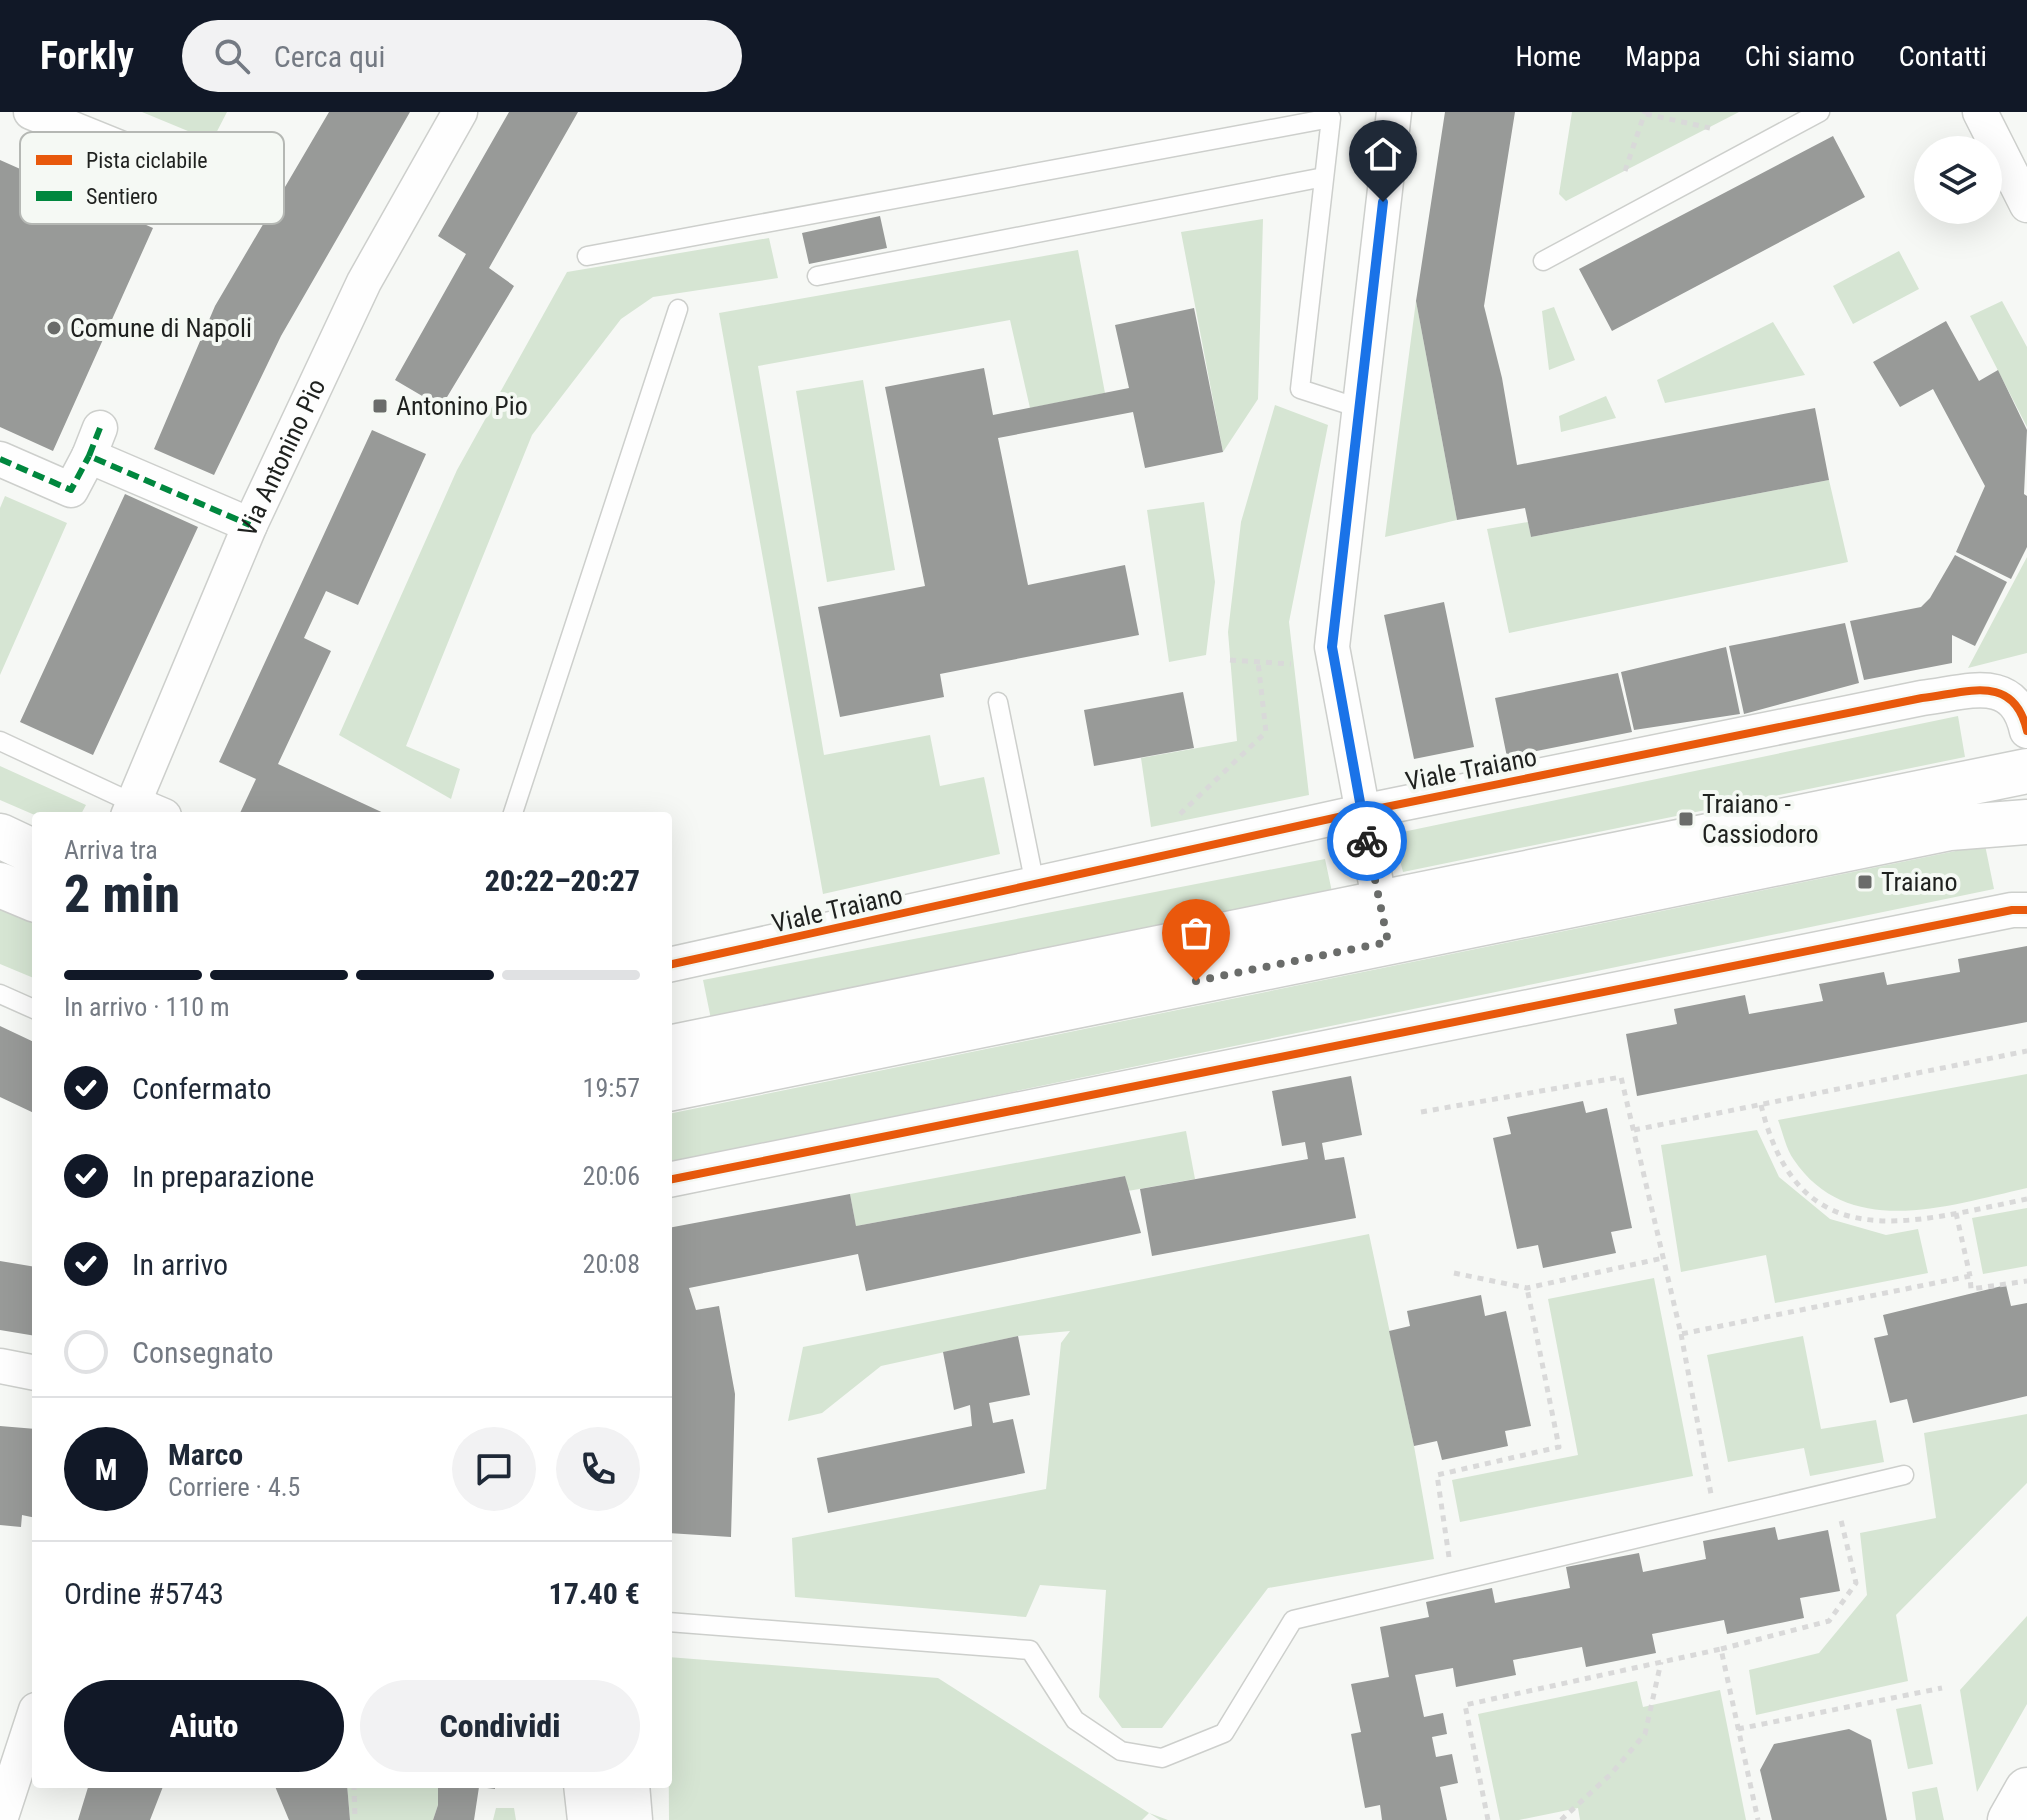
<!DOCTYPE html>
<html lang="it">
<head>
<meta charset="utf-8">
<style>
  body { margin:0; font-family:"Roboto Condensed",sans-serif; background:#f2f2f3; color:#1f2937; height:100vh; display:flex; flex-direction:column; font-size:30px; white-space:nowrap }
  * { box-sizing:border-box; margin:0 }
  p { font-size:26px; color:#747a83 }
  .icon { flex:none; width:44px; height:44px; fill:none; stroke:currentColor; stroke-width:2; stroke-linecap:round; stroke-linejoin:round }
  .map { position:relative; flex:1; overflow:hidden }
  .sheet { position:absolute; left:32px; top:700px; width:640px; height:976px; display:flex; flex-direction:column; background:#fff; border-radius:8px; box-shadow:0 8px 32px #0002 }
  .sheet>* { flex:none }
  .tools { position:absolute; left:1914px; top:24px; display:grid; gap:16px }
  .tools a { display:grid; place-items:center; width:88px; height:88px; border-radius:50%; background:#fff; box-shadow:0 8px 32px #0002; font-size:40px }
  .pin { position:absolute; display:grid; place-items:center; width:68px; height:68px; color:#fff; margin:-82px -34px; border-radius:50% 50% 50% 0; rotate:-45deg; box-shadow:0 0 8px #0007 }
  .pin .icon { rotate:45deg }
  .courier { position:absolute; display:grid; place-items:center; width:80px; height:80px; margin:-40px; border:6px solid #1a73e8; border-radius:50%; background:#fff; color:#222; box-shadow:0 2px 10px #0007 }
  .overview em { font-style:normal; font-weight:800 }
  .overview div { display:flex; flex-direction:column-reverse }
  .overview { display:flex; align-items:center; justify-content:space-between; height:136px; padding:0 32px }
  h1 { font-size:52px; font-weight:800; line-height:60px }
  .bar { display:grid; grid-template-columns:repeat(4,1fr); gap:12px 8px; align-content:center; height:96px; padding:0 32px }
  .bar i { height:10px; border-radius:6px; background:#e0e1e3 }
  .bar .current { background:#111827 }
  .bar p { grid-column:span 4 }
  .line { display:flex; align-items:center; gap:20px; padding:0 32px; border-top:2px solid #e0e1e3 }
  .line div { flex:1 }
  .round { display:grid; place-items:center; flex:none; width:84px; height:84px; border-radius:42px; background:#f2f2f3 }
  ol { padding:0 32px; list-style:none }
  li { display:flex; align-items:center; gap:24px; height:88px }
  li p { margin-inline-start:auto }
  li .icon { padding:8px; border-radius:50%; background:#111827; color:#fff; stroke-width:4 }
  li:last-child { color:#747a83 }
  li i { width:44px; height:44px; border:4px solid #e0e1e3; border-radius:50% }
  .primary-button { display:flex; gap:16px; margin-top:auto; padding:16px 32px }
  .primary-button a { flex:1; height:92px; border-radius:48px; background:#111827; color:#fff; font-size:32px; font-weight:800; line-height:92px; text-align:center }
  .primary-button a+a { background:#f2f2f3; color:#1f2937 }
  header { display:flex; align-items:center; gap:48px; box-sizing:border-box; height:112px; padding:0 40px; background:#111827; color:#fff }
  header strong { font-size:38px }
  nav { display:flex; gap:44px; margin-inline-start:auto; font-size:28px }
  .search { width:560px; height:72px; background:#f2f2f3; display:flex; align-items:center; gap:20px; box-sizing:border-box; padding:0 28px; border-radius:44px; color:#747a83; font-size:30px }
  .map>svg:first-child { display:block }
  .green { fill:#d6e5d3 }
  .building { fill:#989a98 }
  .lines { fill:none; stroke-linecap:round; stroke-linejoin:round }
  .lane-casing { stroke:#cdcfcc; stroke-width:21 }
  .street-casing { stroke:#cdcfcc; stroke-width:37 }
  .secondary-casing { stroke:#cdcfcc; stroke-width:47 }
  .path { stroke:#d9d9d9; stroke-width:5; stroke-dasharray:6 6; stroke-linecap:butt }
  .lane { stroke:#fefefe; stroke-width:18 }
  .street { stroke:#fefefe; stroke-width:34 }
  .secondary { stroke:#fefefe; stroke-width:44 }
  .quiet { stroke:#00873e; stroke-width:6; stroke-dasharray:12 6; stroke-linecap:butt }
  .cycleway-casing { stroke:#f5f9f4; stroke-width:13 }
  .cycleway { stroke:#e8590c; stroke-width:8 }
  .done { stroke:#6a6c6a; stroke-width:8; stroke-dasharray:0 14.4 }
  .route { stroke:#1a73e8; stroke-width:10 }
  .poi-dot { fill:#6a6c6a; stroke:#f5f9f4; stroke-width:3 }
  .labels { text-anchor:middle; stroke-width:8; stroke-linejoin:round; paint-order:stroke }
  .poi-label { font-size:26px; fill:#1f211f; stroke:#f5f9f4; text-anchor:start }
  .street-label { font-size:26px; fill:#1f211f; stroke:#f5f9f4 }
  .key { fill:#f5f9f4; stroke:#b5b8b4; stroke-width:2 }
  .key-label { font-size:22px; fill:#1f211f }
</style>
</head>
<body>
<header>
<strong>Forkly</strong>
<div class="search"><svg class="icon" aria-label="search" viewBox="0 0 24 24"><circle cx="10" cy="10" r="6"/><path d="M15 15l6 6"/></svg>Cerca qui</div>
<nav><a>Home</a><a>Mappa</a><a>Chi siamo</a><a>Contatti</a></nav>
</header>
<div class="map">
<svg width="2027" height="1708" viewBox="0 0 2027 1708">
  <rect width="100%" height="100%" fill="#f6f8f5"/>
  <path class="green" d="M142 0H227L212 29Z
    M1572 0H1739L1566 89 1559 82Z
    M1263 107 1258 287 1223 340 1181 120Z
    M769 126 778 166 653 185 621 207 532 323 406 634 460 657 451 687 339 623 457 358 567 160Z
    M1078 138 1105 281 1030 296 1010 208 758 254 824 643 930 623 940 674 984 665 1000 742 823 782 719 201Z
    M1899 139 1919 177 1853 212 1833 174Z
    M1416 189 1457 408 1385 425Z
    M2002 189 2027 235V315L1970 204Z
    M1554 195 1575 248 1549 258 1542 199Z
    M1773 210 1805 263 1665 291 1657 268Z
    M863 268 895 458 827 470 796 279Z
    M1606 284 1616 306 1561 320 1559 304Z
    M1275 293 1328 313 1289 510 1309 683 1151 715 1141 646 1237 629 1228 520 1241 410Z
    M1829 368 1848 450 1509 521 1487 417 1528 410 1531 425Z
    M5 384 67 411 0 563V396Z
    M1204 390 1215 470 1206 543 1169 550 1147 398Z
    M2027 445V541L1968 556Z
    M1958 604 1965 645 1403 760 1393 722Z
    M0 654 86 693 80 704H37L0 688Z
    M1985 733 1994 777 668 1051V1002Z
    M1325 747 1332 780 711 907 703 868Z
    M0 792 36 809V867L0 852Z
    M2027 962V1076C1950 1093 1849 1129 1794 1048 1786 1037 1783 1021 1778 1008Z
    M1757 1018 1779 1065 1830 1107 1886 1123 1918 1117 1928 1161 1775 1191 1766 1143 1681 1160 1661 1033Z
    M1186 1019 1195 1067 1128 1079 1125 1064 856 1114 850 1082Z
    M2027 1096V1154L1983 1162 1972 1106Z
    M1369 1122 1414 1334 1434 1447 1268 1476 1162 1616H1122L1099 1585 1106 1478 1040 1473 1026 1505 795 1485 792 1426 1046 1377 1061 1231 1070 1219 1018 1224 881 1254 822 1301 788 1309 803 1235Z
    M1654 1166 1693 1364 1460 1410 1452 1368 1578 1343 1548 1187Z
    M1803 1224 1821 1317 1876 1308 1884 1350 1810 1364 1804 1336 1728 1350 1707 1243Z
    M2027 1302V1371L1896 1503 1908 1569 1756 1603 1749 1558 1819 1541 1867 1483 1860 1421 1936 1406 1924 1321Z
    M2027 1504V1592L1977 1680 1960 1578Z
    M668 1545 938 1566 1149 1701 1168 1708H1160L1149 1701 1142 1708H669Z
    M1637 1569 1643 1595 1720 1578 1746 1708H1580L1578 1696 1519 1708H1500L1478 1602Z
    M1921 1592 1933 1652 1908 1657 1896 1597Z
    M347 1672H438V1693L433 1708H350Z
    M1937 1675 1944 1708H1916L1912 1680Z
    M496 1696H514L516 1708H493Z"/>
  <path class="building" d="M329 0H410L281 224 214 363 154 337 215 194Z
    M509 0H578L489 156 514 174 441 295 395 268 466 142 438 124Z
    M1445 0H1515L1484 194 1502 266 1517 353 1815 296 1829 368 1531 425 1525 396 1457 408 1416 189Z
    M1833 24 1865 85 1612 219 1579 157Z
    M0 48 153 116 53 339 0 315Z
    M880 104 887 136 809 152 802 121Z
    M1194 196 1223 340 1145 356 1133 300 998 326 1028 473 1125 453 1139 523 940 562 944 585 840 605 818 495 925 474 885 275 984 256 993 303 1129 276 1115 213Z
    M1946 209 1979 269 1998 258 2027 318 2024 382 2027 384V435L2011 467 1956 440 1985 374 1933 277 1900 295 1873 250Z
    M372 318 426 342 358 493 326 479 304 526 331 539 278 652 390 704H246L240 701 256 667 219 650Z
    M125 382 198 415 93 643 20 610Z
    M1955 443 2007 470 1975 534 1952 523V551L1864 568 1850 509 1921 495 1930 486Z
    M1444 490 1474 635 1414 647 1384 503Z
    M1845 511 1859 571 1744 602 1729 534Z
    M1726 535 1740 602 1634 618 1621 560Z
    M1618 561 1632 620 1507 645 1495 586Z
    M1183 580 1194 636 1094 654 1084 598Z
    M2027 834V910L1637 984 1626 922 1677 912 1674 897 1745 883 1749 902 1823 889 1819 872 1884 860 1887 873 1960 860 1958 847Z
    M0 914 36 931V1002L0 985Z
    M1351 964 1362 1023 1322 1031 1325 1048 1344 1045 1356 1106 1152 1144 1140 1077 1308 1047 1305 1030 1282 1034 1272 979Z
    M1583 989 1586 1001 1607 996 1632 1116 1611 1120 1616 1141 1543 1156 1538 1133 1517 1137 1493 1026 1511 1022 1507 1005Z
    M1125 1064 1141 1121 866 1179 858 1142 689 1176 696 1198 719 1194 735 1282 731 1425 668 1421 672 1276 668 1258V1202L672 1201 668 1183V1116L850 1082 856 1114Z
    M0 1149 36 1155V1224L0 1218Z
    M2006 1173 2011 1194 2027 1191V1284L1913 1311 1907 1287 1890 1291 1874 1226 1888 1223 1883 1203Z
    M1481 1183 1485 1204 1506 1199 1531 1314 1505 1319 1508 1334 1442 1348 1437 1329 1414 1334 1389 1219 1410 1214 1407 1199Z
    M1018 1224 1030 1283 989 1291 993 1311 1013 1307 1025 1361 828 1401 817 1346 972 1314 970 1293 954 1298 943 1240Z
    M0 1314 36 1317V1406L22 1403 21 1415 0 1413Z
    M1775 1415 1778 1428 1828 1418 1840 1479 1800 1486 1804 1506 1727 1522 1724 1508 1652 1522 1656 1541 1586 1555 1582 1535 1513 1548 1516 1563 1456 1575 1453 1556 1415 1563 1424 1605 1443 1601 1447 1622 1432 1625 1436 1645 1452 1642 1458 1671 1440 1675 1447 1708H1382L1380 1693 1365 1696 1351 1622 1361 1620 1351 1572 1389 1565 1380 1515 1429 1505 1426 1490 1492 1476 1495 1491 1570 1476 1566 1455 1639 1441 1643 1460 1706 1447 1703 1429Z
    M1849 1617 1871 1628 1887 1708H1772L1760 1658 1774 1632Z
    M89 1672H164L150 1708H78Z
    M274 1672H347L350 1708H289Z
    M438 1672H495V1677L479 1675 474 1708H433L438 1693Z"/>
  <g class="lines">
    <g class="lane-casing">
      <path id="lane" d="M587 144 1331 6 1300 277 1359 296
        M1543 149 1820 0
        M817 164 1324 65
        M998 590 1035 773
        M0 629 133 691
        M512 704 678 197
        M0 882 36 898
        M668 1510 1030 1538 1075 1608 1121 1639 1162 1646 1224 1621 1293 1508 1904 1363"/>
    </g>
    <g class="street-casing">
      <g id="street">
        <path d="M31 0 216 75"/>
        <path d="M1980 0 2027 93"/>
        <path d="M100 316 89 344 250 413"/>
        <path d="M0 347 71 378 89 344"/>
        <path d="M133 691 164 704"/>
        <path id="s1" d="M128 704 250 413 364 170 460 0"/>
        <path d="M1384 814 1332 535 1394 0"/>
        <path d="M668 853 1361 700 1922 586C1966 581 2014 560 2027 619"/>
        <path d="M668 1068 2012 798H2027"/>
        <path d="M0 1254 36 1261"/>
        <path d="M0 1708 36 1598"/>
      </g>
    </g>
    <g class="secondary-casing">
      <path id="secondary" d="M0 724 36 741
        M0 773 36 788
        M668 936 2027 659
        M668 977 1950 716 2027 710
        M586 1672 590 1708
        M627 1672 630 1708
        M2010 1708 2027 1678"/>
    </g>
    <path class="path" d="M1646 2 1710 16
      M1625 59 1645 0
      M1230 548 1291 552
      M1180 702 1266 620 1258 550
      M1761 993C1799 1148 1908 1111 2027 1087
      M1421 1000 1621 965 1681 1222 1970 1164 1971 1177 2027 1169
      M1634 1018 2027 939
      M1956 1101 1970 1164
      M1454 1161 1527 1176 1663 1146
      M1681 1222 1711 1382
      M1449 1445 1437 1363 1559 1335 1527 1176
      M1721 1537 1829 1509 1856 1471 1840 1404
      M1738 1617 1942 1576
      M354 1672 355 1708
      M1488 1708 1465 1593 1721 1537 1758 1708
      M1561 1708 1611 1662 1645 1622 1661 1550"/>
    <use href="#lane" class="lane"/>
    <use href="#street" class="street"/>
    <use href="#secondary" class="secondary"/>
    <path class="quiet" d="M100 316 89 344 250 413
      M0 347 71 378 89 344"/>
    <g class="cycleway-casing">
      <path id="cycleway" d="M668 853 1361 700 1922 586C1966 581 2014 560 2027 619
        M668 1068 2012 798H2027"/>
    </g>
    <use href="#cycleway" class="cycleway"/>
  </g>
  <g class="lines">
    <path class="done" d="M1196 869 1388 830 1367 729"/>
    <path class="route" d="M1367 729 1332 535 1383 90"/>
  </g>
  <g class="poi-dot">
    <circle cx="54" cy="216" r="8"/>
    <rect x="372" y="286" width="16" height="16" rx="4"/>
    <rect x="1678" y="699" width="16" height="16" rx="4"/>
    <rect x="1857" y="762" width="16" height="16" rx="4"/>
  </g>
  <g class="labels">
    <g class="poi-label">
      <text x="70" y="225">Comune di Napoli</text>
      <text x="396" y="303">Antonino Pio</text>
      <text x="1702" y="701">Traiano -<tspan x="1702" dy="30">Cassiodoro</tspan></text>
      <text x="1881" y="779">Traiano</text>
    </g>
    <g class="street-label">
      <text dy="9" stroke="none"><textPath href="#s1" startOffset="390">Via Antonino Pio</textPath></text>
      <text transform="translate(1471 657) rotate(-11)" y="9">Viale Traiano</text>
      <text transform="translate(837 797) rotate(-13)" y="9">Viale Traiano</text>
    </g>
  </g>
  <rect x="20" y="20" width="264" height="92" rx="12" class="key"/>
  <rect x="36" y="43" width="36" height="10" fill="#e8590c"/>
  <rect x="36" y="79" width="36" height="10" fill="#00873e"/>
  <g class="key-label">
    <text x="86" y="56">Pista ciclabile</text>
    <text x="86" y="92">Sentiero</text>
  </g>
</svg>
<div class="tools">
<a><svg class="icon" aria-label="layers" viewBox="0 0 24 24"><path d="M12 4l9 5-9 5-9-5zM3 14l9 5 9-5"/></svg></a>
</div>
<div class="pin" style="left:1196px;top:869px;background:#ea580c"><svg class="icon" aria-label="bag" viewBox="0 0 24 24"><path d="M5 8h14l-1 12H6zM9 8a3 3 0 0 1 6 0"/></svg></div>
<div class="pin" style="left:1383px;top:90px;background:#1f2937"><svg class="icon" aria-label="home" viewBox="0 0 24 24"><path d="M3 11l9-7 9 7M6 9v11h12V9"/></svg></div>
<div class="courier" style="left:1367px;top:729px"><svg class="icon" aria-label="bike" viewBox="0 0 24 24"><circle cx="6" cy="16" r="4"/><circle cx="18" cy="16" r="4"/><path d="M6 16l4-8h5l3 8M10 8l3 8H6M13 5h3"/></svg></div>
<section class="sheet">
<div class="overview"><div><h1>2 min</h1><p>Arriva tra</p></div><em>20:22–20:27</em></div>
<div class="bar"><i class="current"></i><i class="current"></i><i class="current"></i><i></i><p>In arrivo · 110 m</p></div>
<ol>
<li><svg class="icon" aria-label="check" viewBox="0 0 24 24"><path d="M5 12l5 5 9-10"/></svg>Confermato<p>19:57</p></li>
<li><svg class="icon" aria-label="check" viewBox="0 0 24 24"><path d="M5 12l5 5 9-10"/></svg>In preparazione<p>20:06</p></li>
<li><svg class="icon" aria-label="check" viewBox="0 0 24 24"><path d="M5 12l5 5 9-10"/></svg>In arrivo<p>20:08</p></li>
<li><i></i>Consegnato</li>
</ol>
<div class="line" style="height:144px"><b class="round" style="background:#111827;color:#fff">M</b><div><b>Marco</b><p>Corriere · 4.5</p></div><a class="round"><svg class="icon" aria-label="chat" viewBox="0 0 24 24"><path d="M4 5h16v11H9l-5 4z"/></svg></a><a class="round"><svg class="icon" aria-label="phone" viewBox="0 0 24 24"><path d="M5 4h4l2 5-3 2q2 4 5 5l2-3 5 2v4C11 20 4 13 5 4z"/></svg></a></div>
<div class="line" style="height:104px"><div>Ordine #5743</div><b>17.40 €</b></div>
<div class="primary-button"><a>Aiuto</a><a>Condividi</a></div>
</section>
</div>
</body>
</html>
